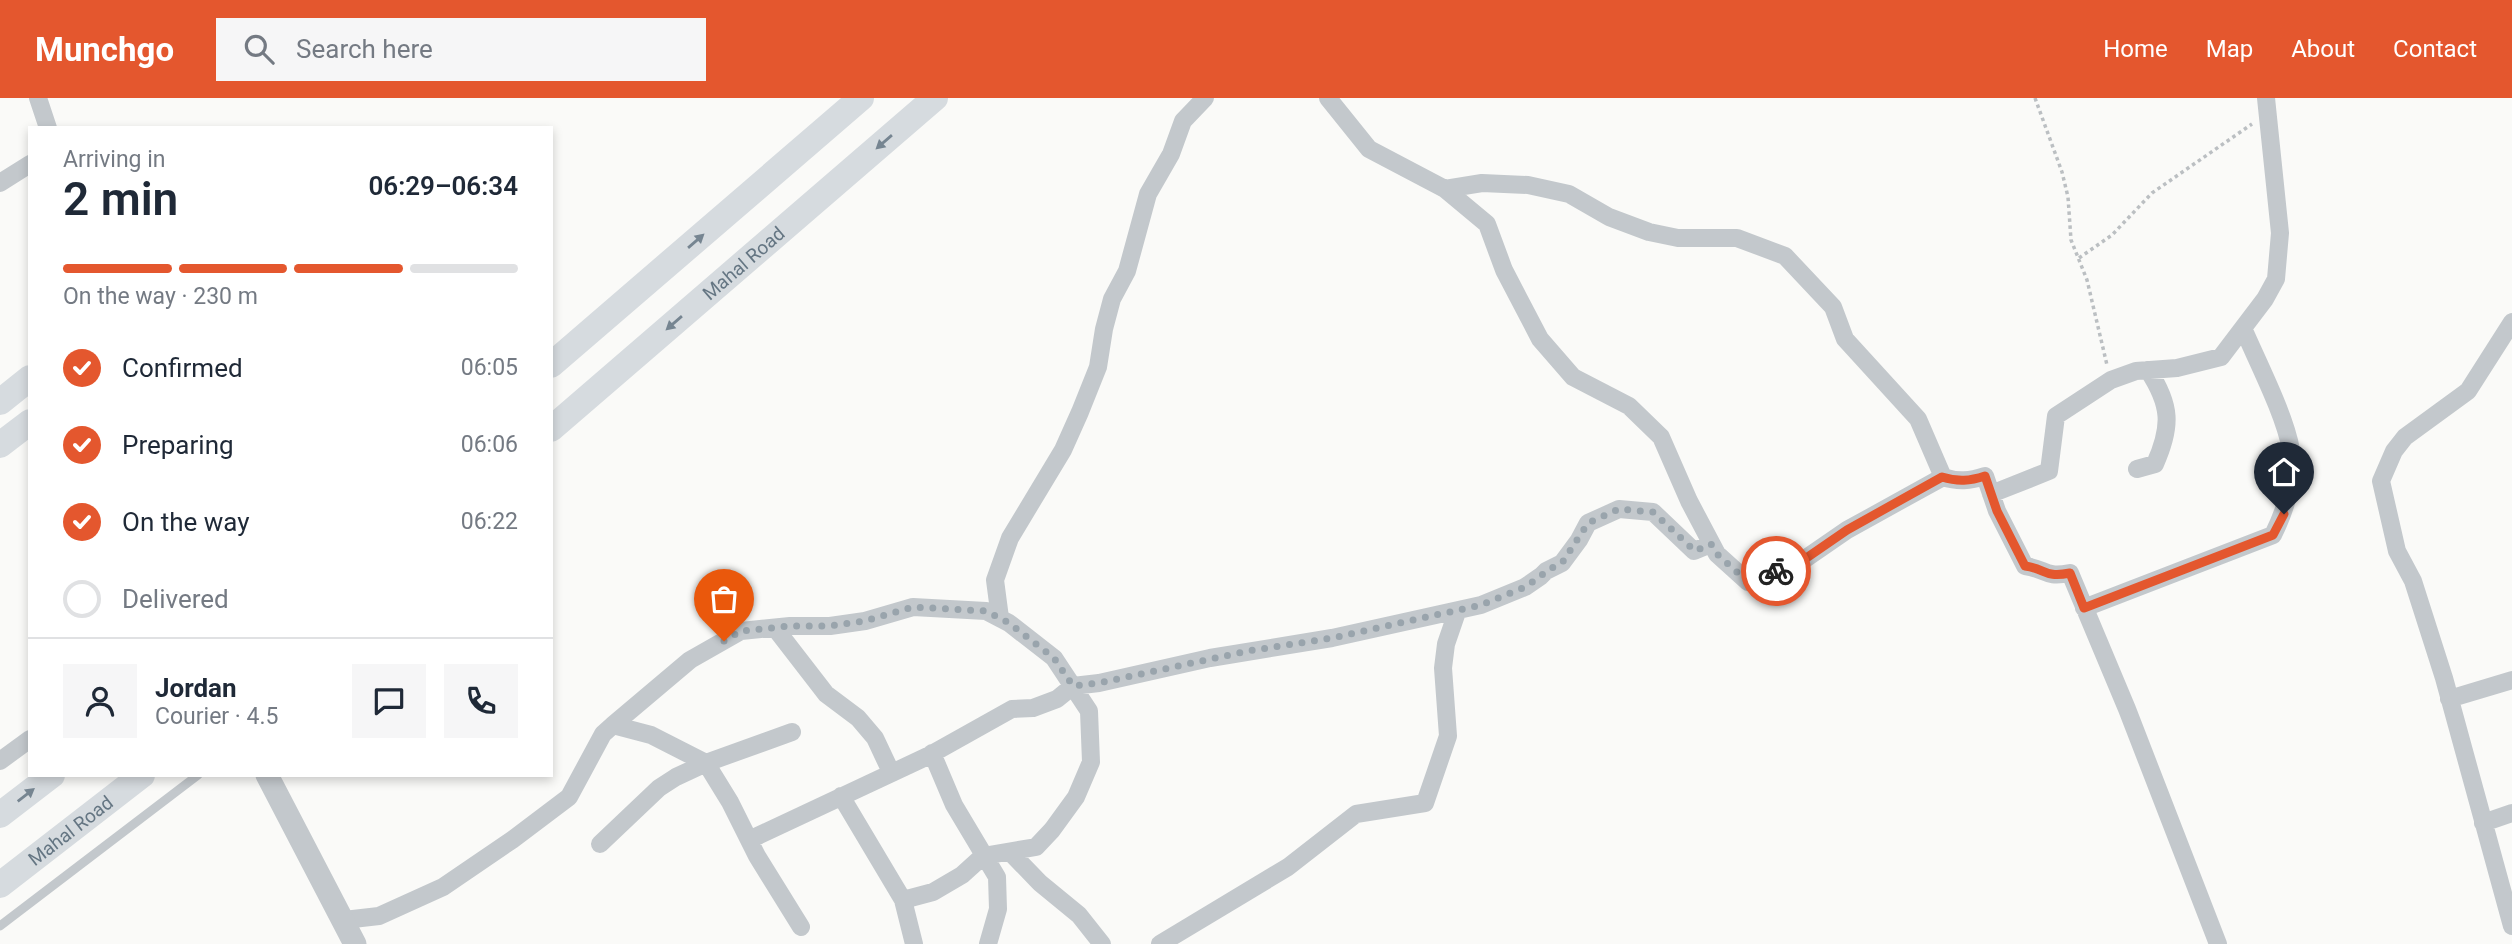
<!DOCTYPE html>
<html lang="en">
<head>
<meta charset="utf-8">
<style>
  body { margin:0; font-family:Roboto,sans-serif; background:#f6f6f7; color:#1f2937; height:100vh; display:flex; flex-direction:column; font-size:26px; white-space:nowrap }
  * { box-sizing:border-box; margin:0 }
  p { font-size:23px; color:#747a83 }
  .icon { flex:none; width:38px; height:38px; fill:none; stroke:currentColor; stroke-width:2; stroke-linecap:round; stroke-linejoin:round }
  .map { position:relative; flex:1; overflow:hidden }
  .sheet { position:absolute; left:28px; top:28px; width:525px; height:651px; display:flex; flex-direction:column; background:#fff; border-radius:0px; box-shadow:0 4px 10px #0003 }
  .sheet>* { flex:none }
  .pin { position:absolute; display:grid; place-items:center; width:60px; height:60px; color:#fff; margin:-72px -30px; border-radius:50% 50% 50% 0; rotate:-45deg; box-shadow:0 0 7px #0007 }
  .pin .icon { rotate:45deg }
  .courier { position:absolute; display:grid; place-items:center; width:70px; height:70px; margin:-35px; border:5px solid #e4572e; border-radius:50%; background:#fff; color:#222; box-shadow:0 2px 9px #0007 }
  .summary em { font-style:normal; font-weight:600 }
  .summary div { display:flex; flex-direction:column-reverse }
  .summary { display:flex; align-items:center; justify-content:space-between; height:119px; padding:0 35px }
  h1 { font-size:46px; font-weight:600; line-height:52px }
  .bar { display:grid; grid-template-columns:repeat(4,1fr); gap:10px 7px; align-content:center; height:84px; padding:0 35px }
  .bar i { height:9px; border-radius:5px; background:#e0e1e3 }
  .bar .current { background:#e4572e }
  .bar p { grid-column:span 4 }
  .line { display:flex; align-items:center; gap:18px; padding:0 35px; border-top:2px solid #e0e1e3 }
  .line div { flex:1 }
  .round { display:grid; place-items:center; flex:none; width:74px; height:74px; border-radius:0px; background:#f6f6f7 }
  ol { padding:0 35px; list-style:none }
  li { display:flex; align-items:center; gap:21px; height:77px }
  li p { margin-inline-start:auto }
  li .icon { padding:7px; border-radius:50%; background:#e4572e; color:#fff; stroke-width:4 }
  li:last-child { color:#747a83 }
  li i { width:38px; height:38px; border:4px solid #e0e1e3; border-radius:50% }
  header { display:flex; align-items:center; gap:42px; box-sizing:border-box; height:98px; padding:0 35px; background:#e4572e; color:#fff }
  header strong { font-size:33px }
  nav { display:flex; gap:38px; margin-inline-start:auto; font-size:24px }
  .search { width:490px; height:63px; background:#f6f6f7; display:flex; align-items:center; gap:18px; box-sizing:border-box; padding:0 24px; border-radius:0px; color:#747a83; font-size:26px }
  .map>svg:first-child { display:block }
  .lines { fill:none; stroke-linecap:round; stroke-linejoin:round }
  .path { stroke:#bbbfc2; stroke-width:3.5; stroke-dasharray:3.5 3.5; stroke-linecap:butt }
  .service { stroke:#c3c8cc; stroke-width:9 }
  .minor { stroke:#c3c8cc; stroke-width:18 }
  .tertiary { stroke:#c3c8cc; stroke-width:23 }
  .secondary { stroke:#d6dbdf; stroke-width:26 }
  .oneway { fill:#768591 }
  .done { stroke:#99a4ac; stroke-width:7; stroke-dasharray:0 12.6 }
  .route { stroke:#e4572e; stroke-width:9 }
  .labels { text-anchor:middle; stroke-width:7; stroke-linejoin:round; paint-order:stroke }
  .street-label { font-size:19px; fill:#657683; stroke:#fff }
</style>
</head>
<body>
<header>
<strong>Munchgo</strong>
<div class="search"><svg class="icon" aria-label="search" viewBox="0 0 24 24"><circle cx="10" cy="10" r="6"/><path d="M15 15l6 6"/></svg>Search here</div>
<nav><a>Home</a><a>Map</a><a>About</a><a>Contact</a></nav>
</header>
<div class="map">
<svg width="2512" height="846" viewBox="0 0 2512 846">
  <rect width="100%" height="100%" fill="#fafaf8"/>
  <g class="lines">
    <path class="path" d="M2035 0 2062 74 2068 99 2071 142 2087 182 2107 267
      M2079 160 2112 137 2152 95 2252 26"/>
    <path class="service" d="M0 828 198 677"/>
    <path class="minor" d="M38 0 48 30
      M1328 0 1369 51 1445 91 1487 126 1504 172 1540 241 1573 279 1629 308 1661 339 1689 403 1717 456 1748 484 1802 463 1847 432 1943 379 1918 321 1845 241 1833 209 1785 158 1737 140H1678L1649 134 1609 119 1569 96 1528 87 1482 85 1445 91
      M0 85 30 66
      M2512 224 2468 293 2405 339 2394 353 2381 383 2397 453 2413 483 2444 580 2512 828
      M2137 371 2155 366C2172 328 2171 307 2148 272
      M1943 379C1958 384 1970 383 1985 378L1997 413 2025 468C2047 471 2044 480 2070 475L2127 611 2218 846
      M1991 396 2049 373 2056 318 2111 282 2136 273 2177 270 2221 259 2265 201 2276 181 2280 135 2266 0
      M2084 510 2273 437C2285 413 2296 380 2291 352 2285 317 2258 265 2243 230
      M1000 520 995 482 1010 440 1063 352 1080 314 1098 269 1104 231 1112 201 1127 173 1148 96 1171 56 1183 23 1205 0
      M775 530 826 596 858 620 875 640 891 674
      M2449 601 2512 582
      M613 627 651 637 706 665 792 634
      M932 655 954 707 997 779 998 811 988 846
      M0 663 30 641
      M841 698 903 802 914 846
      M2483 725 2512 715
      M749 742 928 658 1012 611 1033 610 1057 601 1073 588 1099 585 1210 560 1332 540 1481 507 1525 489 1541 478 1546 473 1562 465 1579 442 1588 425 1619 411 1653 414 1694 453 1711 446
      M600 746 659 690 676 679 706 665 730 704 757 758 801 829
      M1011 755 1040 785 1079 817 1102 846
      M344 822 379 818 443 789 512 742 569 699 603 636 613 627 690 562 741 533 790 528H830L865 523 913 509 986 513 1009 525 1054 560 1089 613 1091 664 1076 699 1052 732 1036 749 983 758 962 777 933 794 903 802
      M1160 846 1288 769 1356 716 1425 705 1448 638 1443 570 1446 546 1457 514"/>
    <path class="tertiary" d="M267 677 355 846"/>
    <g class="secondary">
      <path d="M551 267 861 0"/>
      <path d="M0 304 30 280"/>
      <path id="s1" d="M551 331 935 0"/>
      <path d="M0 347 30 324"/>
      <path d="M0 717 52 677"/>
      <path id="s2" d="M0 787 142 677"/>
    </g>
  </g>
  <defs><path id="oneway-solid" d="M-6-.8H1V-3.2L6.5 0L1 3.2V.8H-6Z" transform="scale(1.75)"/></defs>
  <g class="oneway">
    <use href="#oneway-solid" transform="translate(884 44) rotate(139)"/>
    <use href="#oneway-solid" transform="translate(696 143) rotate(-41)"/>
    <use href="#oneway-solid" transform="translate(674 225) rotate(139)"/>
    <use href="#oneway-solid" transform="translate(26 697) rotate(-38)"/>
  </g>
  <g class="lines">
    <path class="done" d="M724 543 741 533 790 528H830L865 523 913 509 986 513 1009 525 1054 560 1073 588 1099 585 1248 553 1332 540 1481 507 1525 489 1541 478 1546 473 1562 465 1588 425 1619 411 1653 414 1695 453 1711 446 1717 456 1748 484 1776 473"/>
    <path class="route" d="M1776 473 1802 463 1847 432 1942 379C1958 384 1970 383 1985 378L1997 413 2025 468C2047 471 2044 480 2070 475L2084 510 2273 437 2284 416"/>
  </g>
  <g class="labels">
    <g class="street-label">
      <text dy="7" stroke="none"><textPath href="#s1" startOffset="254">Mahal Road</textPath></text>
      <text dy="7" stroke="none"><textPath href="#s2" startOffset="89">Mahal Road</textPath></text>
    </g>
  </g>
</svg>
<div class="pin" style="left:724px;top:543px;background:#ea580c"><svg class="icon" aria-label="bag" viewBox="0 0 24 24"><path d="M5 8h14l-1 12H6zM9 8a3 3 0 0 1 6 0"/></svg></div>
<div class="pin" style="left:2284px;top:416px;background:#1f2937"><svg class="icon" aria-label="home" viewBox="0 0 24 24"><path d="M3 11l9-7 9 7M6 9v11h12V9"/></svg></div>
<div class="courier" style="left:1776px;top:473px"><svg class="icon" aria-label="bike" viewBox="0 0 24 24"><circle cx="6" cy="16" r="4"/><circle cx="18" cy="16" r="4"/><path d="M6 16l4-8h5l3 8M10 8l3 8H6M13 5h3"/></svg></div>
<section class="sheet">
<div class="summary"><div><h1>2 min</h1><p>Arriving in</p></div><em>06:29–06:34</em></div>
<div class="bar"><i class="current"></i><i class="current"></i><i class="current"></i><i></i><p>On the way · 230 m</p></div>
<ol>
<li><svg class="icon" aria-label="check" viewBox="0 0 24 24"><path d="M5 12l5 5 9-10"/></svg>Confirmed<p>06:05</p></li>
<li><svg class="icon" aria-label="check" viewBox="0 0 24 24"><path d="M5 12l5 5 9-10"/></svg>Preparing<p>06:06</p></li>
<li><svg class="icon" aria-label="check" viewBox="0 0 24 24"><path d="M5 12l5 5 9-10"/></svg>On the way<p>06:22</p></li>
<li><i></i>Delivered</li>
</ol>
<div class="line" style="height:126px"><a class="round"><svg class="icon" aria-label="person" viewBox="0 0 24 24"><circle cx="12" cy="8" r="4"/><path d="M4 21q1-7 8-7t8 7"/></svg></a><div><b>Jordan</b><p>Courier · 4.5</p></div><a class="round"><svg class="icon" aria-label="chat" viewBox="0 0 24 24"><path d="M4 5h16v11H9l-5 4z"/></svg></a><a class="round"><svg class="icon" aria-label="phone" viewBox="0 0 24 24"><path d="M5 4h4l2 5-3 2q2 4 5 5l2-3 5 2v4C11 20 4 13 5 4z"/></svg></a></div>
</section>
</div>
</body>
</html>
